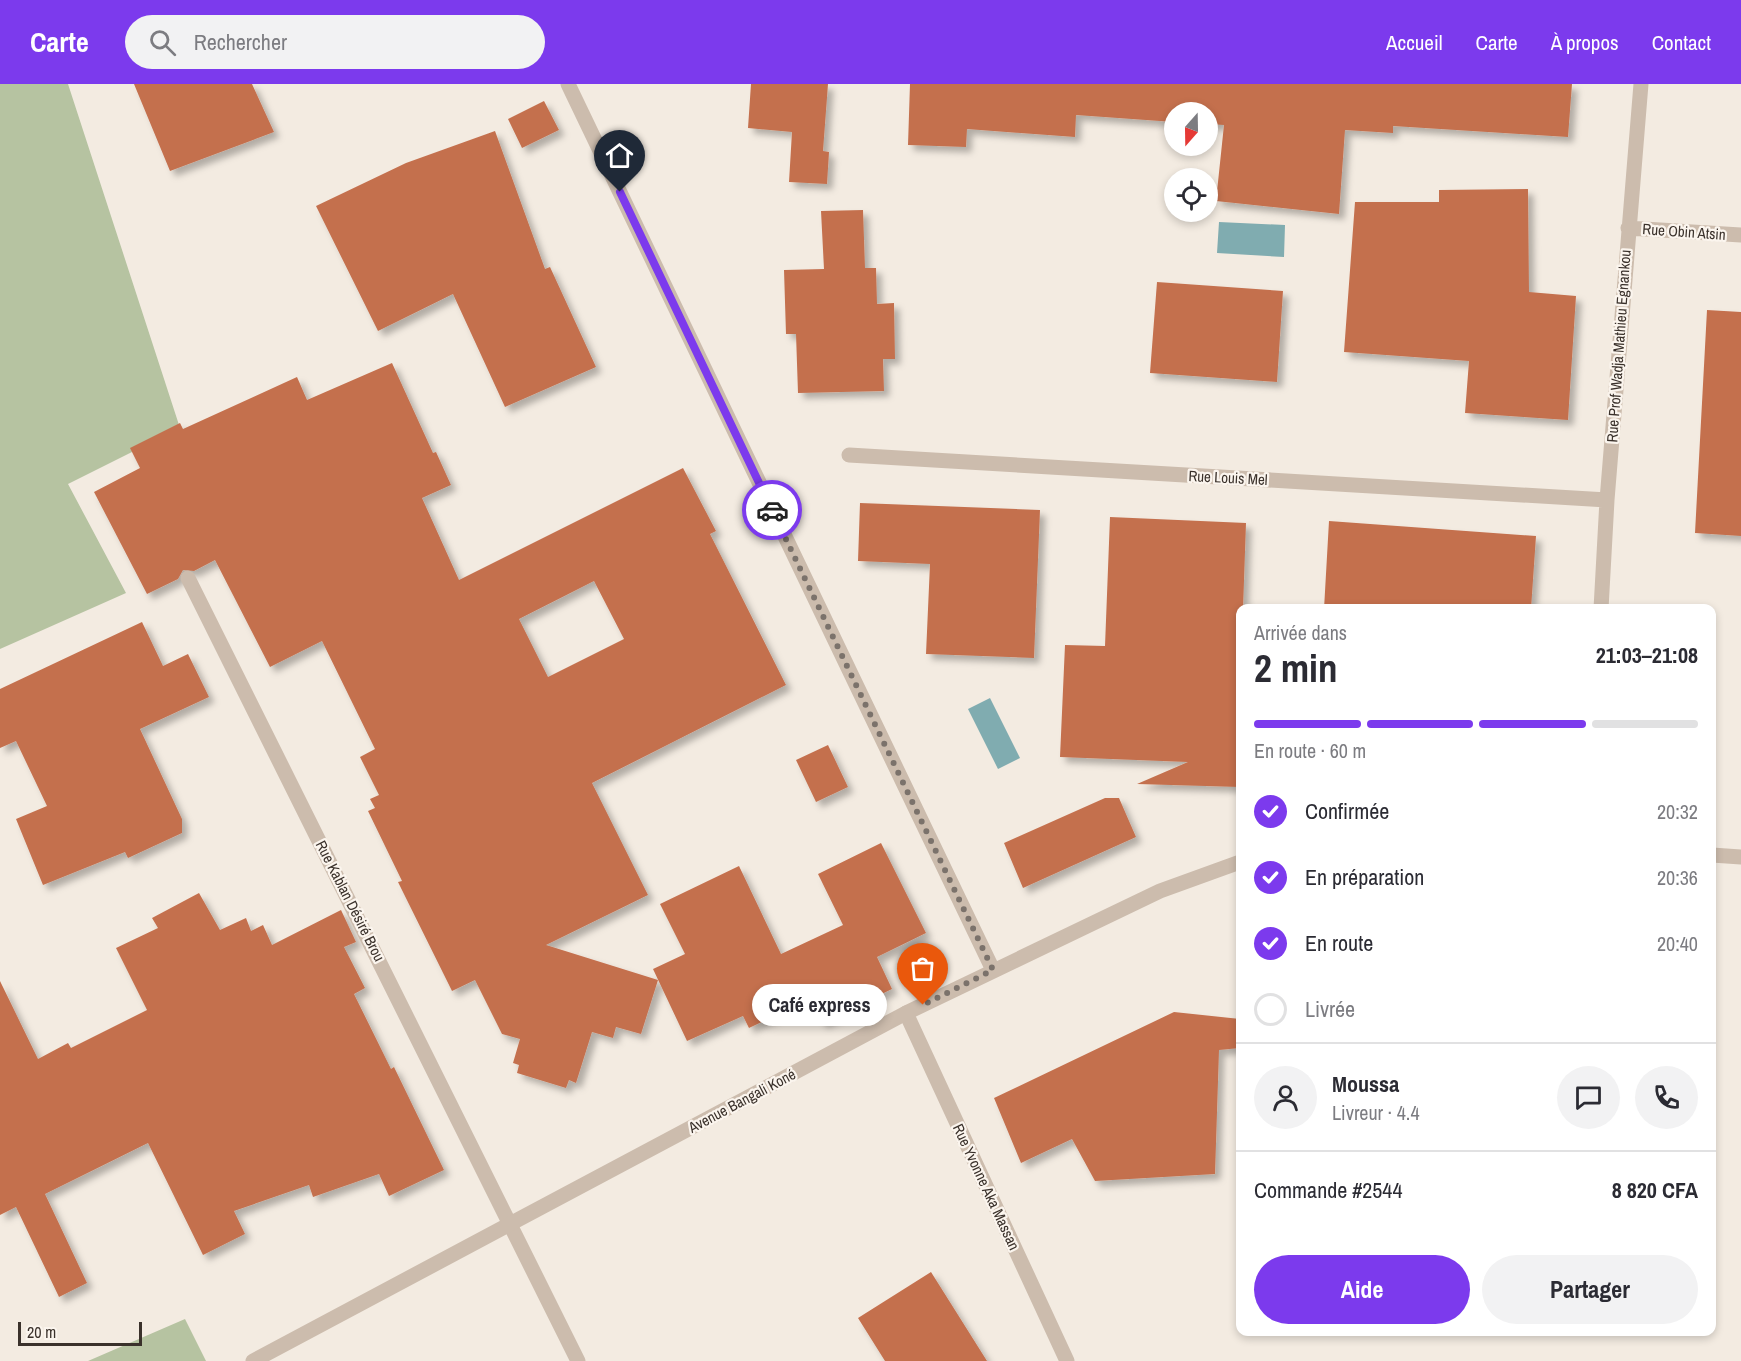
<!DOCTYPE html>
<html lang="fr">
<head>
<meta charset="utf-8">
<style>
  body { margin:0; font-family:"Archivo Narrow",sans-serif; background:#f2f2f3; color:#2b2b33; height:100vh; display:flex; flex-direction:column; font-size:22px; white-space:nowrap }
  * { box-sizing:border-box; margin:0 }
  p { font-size:20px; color:#7c7c81 }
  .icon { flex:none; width:33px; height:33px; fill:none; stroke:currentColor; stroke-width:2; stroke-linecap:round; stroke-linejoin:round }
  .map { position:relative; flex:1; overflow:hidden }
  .drawer { position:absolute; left:1236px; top:520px; width:480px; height:732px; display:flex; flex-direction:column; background:#fff; border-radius:12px; box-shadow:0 3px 9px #0003 }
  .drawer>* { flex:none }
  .needle { width:39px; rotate:200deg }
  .controls { position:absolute; left:1164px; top:18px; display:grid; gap:12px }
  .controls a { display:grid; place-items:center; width:54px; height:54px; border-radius:50%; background:#fff; box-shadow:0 3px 9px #0003; font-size:30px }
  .scale { position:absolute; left:18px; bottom:15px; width:124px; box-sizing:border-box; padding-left:6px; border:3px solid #3a312b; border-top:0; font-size:16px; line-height:21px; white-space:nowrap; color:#3a312b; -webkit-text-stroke:4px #fbf5ee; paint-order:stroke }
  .pin { position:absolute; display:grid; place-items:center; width:51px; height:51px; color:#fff; margin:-62px -26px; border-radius:50% 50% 50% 0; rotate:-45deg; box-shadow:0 0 6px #0007 }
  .pin .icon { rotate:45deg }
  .courier { position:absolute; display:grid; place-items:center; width:60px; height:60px; margin:-30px; border:4px solid #7c3aed; border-radius:50%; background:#fff; color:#222; box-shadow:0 2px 8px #0007 }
  .bubble { position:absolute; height:42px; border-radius:21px; background:#fff; box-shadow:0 3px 9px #0003; font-size:20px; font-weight:700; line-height:42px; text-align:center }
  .summary em { font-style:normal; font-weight:700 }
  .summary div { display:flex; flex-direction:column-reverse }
  .summary { display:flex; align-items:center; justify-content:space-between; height:102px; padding:0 18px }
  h1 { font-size:39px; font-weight:700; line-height:45px }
  .bar { display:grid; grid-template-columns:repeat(4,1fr); gap:9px 6px; align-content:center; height:72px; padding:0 18px }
  .bar i { height:8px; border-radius:4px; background:#e1e1e2 }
  .bar .current { background:#7c3aed }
  .bar p { grid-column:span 4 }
  .line { display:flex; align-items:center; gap:15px; padding:0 18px; border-top:2px solid #e1e1e2 }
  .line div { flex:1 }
  .round { display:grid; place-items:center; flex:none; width:63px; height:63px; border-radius:32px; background:#f2f2f3 }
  ol { padding:0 18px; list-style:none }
  li { display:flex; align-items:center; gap:18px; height:66px }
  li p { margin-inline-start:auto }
  li .icon { padding:6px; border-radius:50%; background:#7c3aed; color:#fff; stroke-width:4 }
  li:last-child { color:#7c7c81 }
  li i { width:33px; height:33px; border:3px solid #e1e1e2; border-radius:50% }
  .primary-button { display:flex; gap:12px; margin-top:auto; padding:12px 18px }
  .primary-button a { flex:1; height:69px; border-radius:36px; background:#7c3aed; color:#fff; font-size:24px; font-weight:700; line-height:69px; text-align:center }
  .primary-button a+a { background:#f2f2f3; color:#2b2b33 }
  header { display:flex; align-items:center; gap:36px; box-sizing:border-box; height:84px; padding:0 30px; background:#7c3aed; color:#fff }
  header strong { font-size:28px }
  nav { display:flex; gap:33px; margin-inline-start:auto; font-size:21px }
  .search { width:420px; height:54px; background:#f2f2f3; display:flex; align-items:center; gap:15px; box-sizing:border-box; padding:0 21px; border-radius:33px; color:#7c7c81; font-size:22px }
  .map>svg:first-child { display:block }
  .green { fill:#b6c3a1 }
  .water { fill:#80acb0 }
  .building { fill:#c4704e; fill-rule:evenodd; filter:url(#shadow) }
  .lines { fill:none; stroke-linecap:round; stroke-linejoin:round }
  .minor { stroke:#ccbcad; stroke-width:15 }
  .tertiary { stroke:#ccbcad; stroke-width:15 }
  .done { stroke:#7b726b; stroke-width:6; stroke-dasharray:0 10.8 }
  .route { stroke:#7c3aed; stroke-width:8 }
  .labels { text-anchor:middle; stroke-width:4.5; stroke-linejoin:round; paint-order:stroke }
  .street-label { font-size:15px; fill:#3a312b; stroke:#fbf5ee }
</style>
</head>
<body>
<header>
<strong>Carte</strong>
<div class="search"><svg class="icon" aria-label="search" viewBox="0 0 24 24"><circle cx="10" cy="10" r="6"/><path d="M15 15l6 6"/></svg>Rechercher</div>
<nav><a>Accueil</a><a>Carte</a><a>À propos</a><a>Contact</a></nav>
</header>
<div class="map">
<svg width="1741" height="1277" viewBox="0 0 1741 1277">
  <defs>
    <filter id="shadow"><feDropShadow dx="5.5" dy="5.5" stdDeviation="3" flood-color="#0004"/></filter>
  </defs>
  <rect width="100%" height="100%" fill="#f3ebe1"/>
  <path class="green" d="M0 0H68L180 344 68 400 126 509 0 565Z
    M185 1235 206 1277H88Z"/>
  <path class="water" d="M1219 138 1285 141 1284 173 1217 169Z
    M990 614 1020 674 998 685 968 625Z"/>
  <path class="building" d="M134 0H252L274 48 170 87Z
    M751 0H828L823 67 829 68 827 100 789 98 792 48 748 44Z
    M910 0H1572L1568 53 1393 42V49L1345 46 1339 130 1216 117 1224 41 1208 40V28H1174V38L1076 31 1075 53 967 45 966 63 908 61Z
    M544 17 559 46 522 64 508 35Z
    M495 47 545 185 550 183 596 283 505 323 453 210 378 247 316 122 406 79Z
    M1528 105 1529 208 1576 212 1568 336 1465 329 1469 277 1344 268 1355 118H1439V106Z
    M863 126 865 184H876L877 220 894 219 895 275H883L884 307 798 309 796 250H786L784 186 824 185 821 127Z
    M1157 198 1283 207 1277 298 1150 289Z
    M1707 226 1741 228V452L1695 449Z
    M392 279 433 369 436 368 451 401 422 414 459 496 683 384 716 447 710 450 786 601 592 699 648 811 546 861 658 896 641 950 616 943 613 954 592 948 576 999 569 996 566 1004 517 989 519 981 513 979 520 955 502 950 475 896 452 907 398 798 402 797 368 727 375 724 370 715 379 711 360 673 375 665 322 557 270 583 215 476 194 487 183 486 178 495 147 510 94 408 140 384 130 364 180 339 183 345 297 293 307 316ZM594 497 624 555 548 593 519 535Z
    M860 419 1040 426 1034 574 926 570 930 480 858 477Z
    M1110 433 1246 439 1243 525H1240V703L1137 700 1188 678 1060 673 1065 561 1105 562Z
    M1329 437 1536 452 1531 525H1324Z
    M142 538 163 582 188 570 209 613 140 645 182 735V749L128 774 125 768 43 801 16 735 47 722 16 657 0 664V605Z
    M828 661 848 703 816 718 796 676Z
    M1105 714H1119L1136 753 1023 804 1004 759Z
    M881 759 926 849 877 873 892 905 822 939 810 915 749 944 743 932 687 957 653 885 685 870 660 820 739 782 781 870 843 841 818 790Z
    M199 809 220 846 246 834 251 847 263 841 272 861 341 826 356 858 344 863 365 904 354 910 391 985 394 983 444 1086 389 1112 379 1090 313 1113 309 1101 234 1127 245 1150 203 1171 148 1059 45 1110 87 1199 59 1213 16 1123 0 1131V897L38 975 68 959 71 964 147 926 116 864 158 844 152 834Z
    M1174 928 1240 935V964L1219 966 1215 1090 1095 1097 1072 1055 1021 1079 994 1014Z
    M931 1188 987 1277H885L858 1234Z"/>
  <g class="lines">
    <path class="minor" d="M568 0 993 886
      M1628 144 1741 151
      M849 371 1607 416
      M188 494 578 1277
      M1601 525 1607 416 1641 0
      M906 929 1067 1277"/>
    <path class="tertiary" d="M1712 771 1741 773
      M253 1277 906 929 1160 807 1240 778"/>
  </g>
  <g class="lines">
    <path class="done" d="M772 426 993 886 923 921"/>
    <path class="route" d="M620 108 772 426"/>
  </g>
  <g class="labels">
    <g class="street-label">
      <text transform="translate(1684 148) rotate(4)" y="5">Rue Obin Atsin</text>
      <text transform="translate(1619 262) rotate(-86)" y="5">Rue Prof Wadja Mathieu Egnankou</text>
      <text transform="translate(1228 394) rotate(3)" y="5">Rue Louis Mel</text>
      <text transform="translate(350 817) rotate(63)" y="5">Rue Kablan Désiré Brou</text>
      <text transform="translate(742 1017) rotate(-28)" y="5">Avenue Bangali Koné</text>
      <text transform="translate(986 1103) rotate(65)" y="5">Rue Yvonne Aka Massan</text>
    </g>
  </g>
</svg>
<div class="controls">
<a><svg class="needle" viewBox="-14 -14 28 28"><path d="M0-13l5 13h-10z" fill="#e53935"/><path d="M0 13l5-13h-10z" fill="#7c7c81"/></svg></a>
<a><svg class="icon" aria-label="locate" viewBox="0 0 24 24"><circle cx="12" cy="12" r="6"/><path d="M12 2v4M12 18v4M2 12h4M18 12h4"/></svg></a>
</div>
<div class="scale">20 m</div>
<div class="pin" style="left:923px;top:921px;background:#ea580c"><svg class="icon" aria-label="bag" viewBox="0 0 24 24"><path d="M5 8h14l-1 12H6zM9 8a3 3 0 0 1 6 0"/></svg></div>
<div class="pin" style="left:620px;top:108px;background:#1f2937"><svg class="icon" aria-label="home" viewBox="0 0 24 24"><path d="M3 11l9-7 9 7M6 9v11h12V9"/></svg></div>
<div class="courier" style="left:772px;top:426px"><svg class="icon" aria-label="car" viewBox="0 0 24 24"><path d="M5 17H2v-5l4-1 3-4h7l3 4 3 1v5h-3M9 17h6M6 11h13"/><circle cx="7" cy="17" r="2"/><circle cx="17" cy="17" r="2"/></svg></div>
<div class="bubble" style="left:752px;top:900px;width:135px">Café express</div>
<section class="drawer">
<div class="summary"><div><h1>2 min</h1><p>Arrivée dans</p></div><em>21:03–21:08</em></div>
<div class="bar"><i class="current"></i><i class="current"></i><i class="current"></i><i></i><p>En route · 60 m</p></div>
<ol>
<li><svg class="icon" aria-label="check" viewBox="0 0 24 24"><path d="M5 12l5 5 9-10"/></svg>Confirmée<p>20:32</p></li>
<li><svg class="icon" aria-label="check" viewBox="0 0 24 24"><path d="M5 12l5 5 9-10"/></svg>En préparation<p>20:36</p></li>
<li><svg class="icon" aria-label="check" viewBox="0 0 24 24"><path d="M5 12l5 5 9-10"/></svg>En route<p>20:40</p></li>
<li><i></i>Livrée</li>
</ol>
<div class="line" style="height:108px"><a class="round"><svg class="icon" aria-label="person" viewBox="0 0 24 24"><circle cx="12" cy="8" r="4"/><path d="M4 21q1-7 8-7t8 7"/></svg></a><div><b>Moussa</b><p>Livreur · 4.4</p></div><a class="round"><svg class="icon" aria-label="chat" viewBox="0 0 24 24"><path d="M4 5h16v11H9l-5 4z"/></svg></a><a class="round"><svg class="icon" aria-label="phone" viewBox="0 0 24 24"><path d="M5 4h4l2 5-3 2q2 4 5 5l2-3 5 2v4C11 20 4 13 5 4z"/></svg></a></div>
<div class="line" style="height:78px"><div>Commande #2544</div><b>8 820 CFA</b></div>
<div class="primary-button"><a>Aide</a><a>Partager</a></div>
</section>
</div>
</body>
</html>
